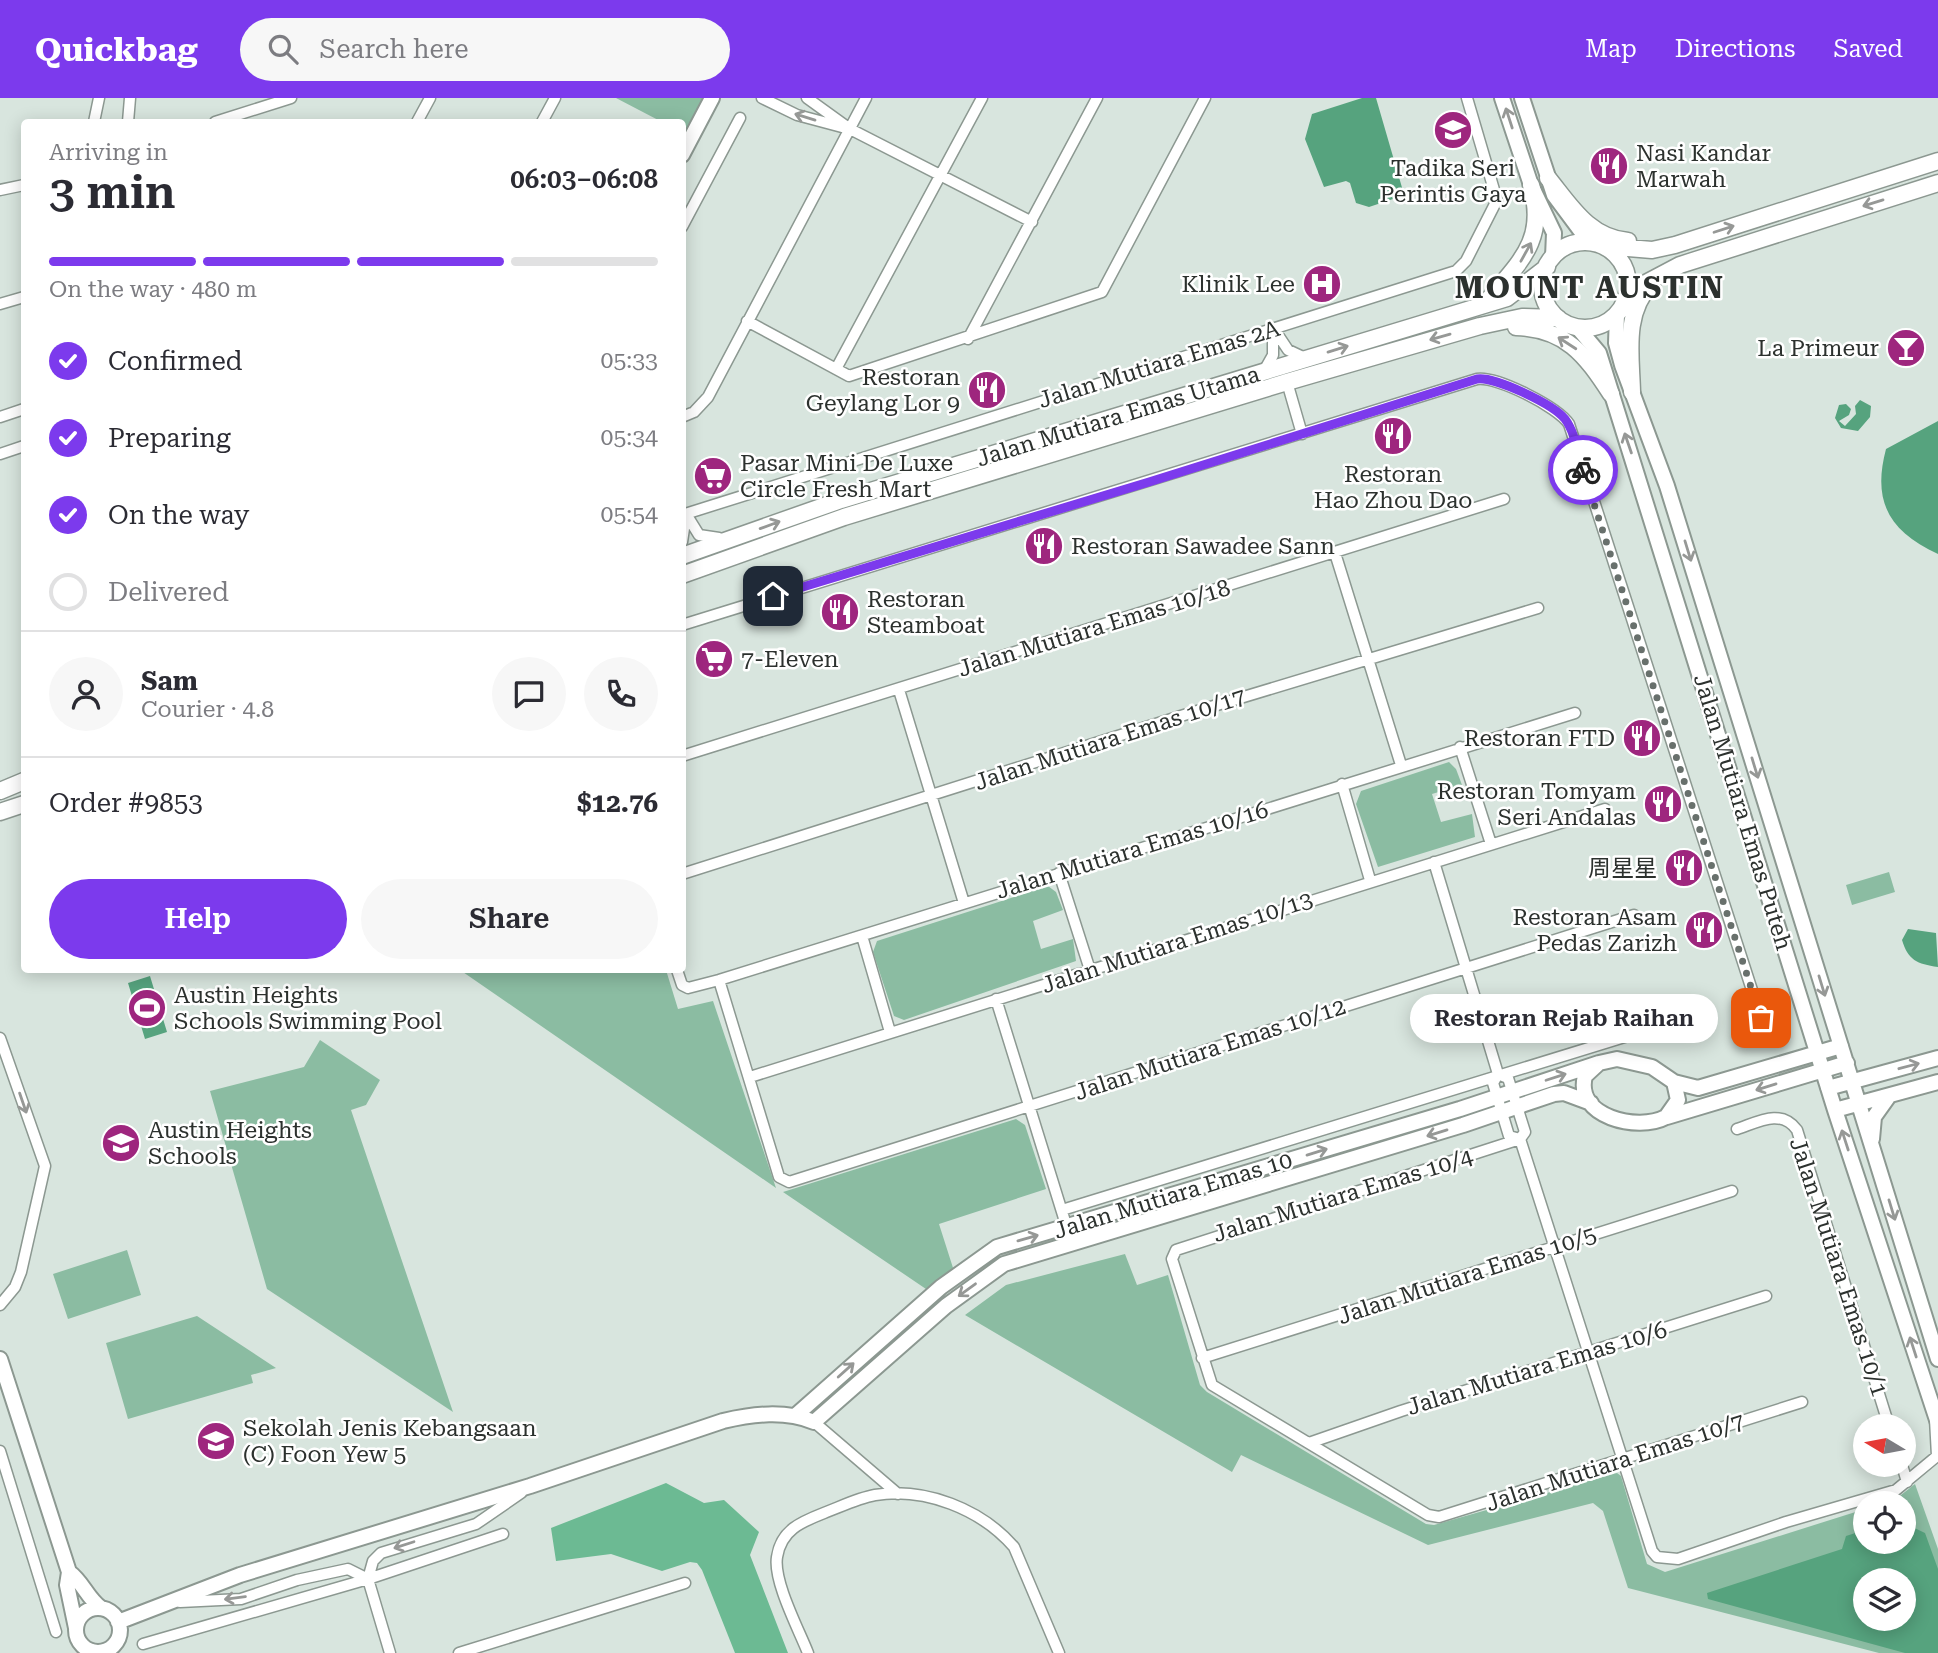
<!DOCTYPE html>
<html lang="en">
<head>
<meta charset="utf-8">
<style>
  body { margin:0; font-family:"Roboto Serif","Noto Sans SC",serif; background:#f7f7f7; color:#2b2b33; height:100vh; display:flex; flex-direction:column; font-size:26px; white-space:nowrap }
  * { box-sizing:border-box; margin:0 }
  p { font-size:23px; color:#7c7c81 }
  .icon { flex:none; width:38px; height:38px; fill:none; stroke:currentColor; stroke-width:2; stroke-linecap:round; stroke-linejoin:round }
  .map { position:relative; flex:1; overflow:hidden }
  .sheet { position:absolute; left:21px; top:21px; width:665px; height:854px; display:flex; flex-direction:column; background:#fff; border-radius:7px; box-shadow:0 4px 18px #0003 }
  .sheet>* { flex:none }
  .needle { width:46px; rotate:280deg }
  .controls { position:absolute; left:1853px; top:1316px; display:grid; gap:14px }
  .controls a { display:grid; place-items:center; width:63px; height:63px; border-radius:50%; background:#fff; box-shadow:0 4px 18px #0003; font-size:35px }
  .pin { position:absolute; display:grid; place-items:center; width:60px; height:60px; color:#fff; margin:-30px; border-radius:14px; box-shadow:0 4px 10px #0006 }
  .courier { position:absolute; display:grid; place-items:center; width:70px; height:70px; margin:-35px; border:5px solid #7c3aed; border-radius:50%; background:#fff; color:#222; box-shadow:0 2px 9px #0007 }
  .bubble { position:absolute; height:49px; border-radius:24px; background:#fff; box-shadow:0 4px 18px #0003; font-size:23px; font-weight:600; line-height:49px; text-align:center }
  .head em { font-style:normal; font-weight:600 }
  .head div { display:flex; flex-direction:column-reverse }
  .head { display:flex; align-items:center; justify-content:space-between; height:119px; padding:0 28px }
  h1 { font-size:46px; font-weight:600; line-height:52px }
  .bar { display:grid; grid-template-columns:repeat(4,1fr); gap:10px 7px; align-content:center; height:84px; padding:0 28px }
  .bar i { height:9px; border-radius:5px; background:#e1e1e2 }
  .bar .on { background:#7c3aed }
  .bar p { grid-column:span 4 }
  .line { display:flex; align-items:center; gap:18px; padding:0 28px; border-top:2px solid #e1e1e2 }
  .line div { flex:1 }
  .round { display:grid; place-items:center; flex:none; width:74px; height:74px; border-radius:37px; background:#f7f7f7 }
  ol { padding:0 28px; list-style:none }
  li { display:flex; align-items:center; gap:21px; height:77px }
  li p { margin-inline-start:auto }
  li .icon { padding:7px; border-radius:50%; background:#7c3aed; color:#fff; stroke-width:4 }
  li:last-child { color:#7c7c81 }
  li i { width:38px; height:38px; border:4px solid #e1e1e2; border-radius:50% }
  .primary-button { display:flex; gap:14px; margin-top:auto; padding:14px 28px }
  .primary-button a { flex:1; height:80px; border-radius:42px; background:#7c3aed; color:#fff; font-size:28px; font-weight:600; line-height:80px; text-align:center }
  .primary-button a+a { background:#f7f7f7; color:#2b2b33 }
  header { display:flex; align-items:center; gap:42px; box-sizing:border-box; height:98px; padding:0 35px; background:#7c3aed; color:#fff }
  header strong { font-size:33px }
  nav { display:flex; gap:38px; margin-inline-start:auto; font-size:24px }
  .search { width:490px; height:63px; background:#f7f7f7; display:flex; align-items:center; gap:18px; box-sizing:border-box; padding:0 24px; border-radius:38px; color:#7c7c81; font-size:26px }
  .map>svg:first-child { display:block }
  .green { fill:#8bbca2; fill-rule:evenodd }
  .forest { fill:#6cba93 }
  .water { fill:#56a37e; fill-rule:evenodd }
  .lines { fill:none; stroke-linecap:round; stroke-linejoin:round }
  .street-casing { stroke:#8c9891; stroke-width:13 }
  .secondary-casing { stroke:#8c9891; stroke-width:18 }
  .primary-casing { stroke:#8c9891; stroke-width:19 }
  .street { stroke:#fff; stroke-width:10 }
  .secondary { stroke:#fff; stroke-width:14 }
  .primary { stroke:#fff; stroke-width:16 }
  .oneway { stroke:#969896 }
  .done { stroke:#68706c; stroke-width:7; stroke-dasharray:0 12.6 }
  .route { stroke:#7c3aed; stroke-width:9 }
  .labels { text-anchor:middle; stroke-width:5; stroke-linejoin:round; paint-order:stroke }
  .poi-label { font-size:23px; fill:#2c312e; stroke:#fff; text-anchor:start }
  .street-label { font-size:23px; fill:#2c312e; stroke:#fff }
  .district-label { font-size:30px; font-weight:bold; letter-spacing:2px; fill:#2c312e; stroke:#fff }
</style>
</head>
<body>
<header>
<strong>Quickbag</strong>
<div class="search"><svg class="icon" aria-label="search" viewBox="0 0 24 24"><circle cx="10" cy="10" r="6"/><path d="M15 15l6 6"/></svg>Search here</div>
<nav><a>Map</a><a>Directions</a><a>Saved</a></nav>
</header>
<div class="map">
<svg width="1938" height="1555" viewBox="0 0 1938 1555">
  <rect width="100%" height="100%" fill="#d8e5de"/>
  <path class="green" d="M616 0H705L686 37 683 35 682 24H662Z
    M1449 664 1456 671 1462 687 1432 696 1441 724 1472 716 1475 739 1378 769 1356 706 1361 693Z
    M1889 774 1895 794 1852 807 1846 787Z
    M1048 788 1056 794 1063 812 1033 823 1041 851 1073 841 1076 863 904 922 894 918 873 854 877 843Z
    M460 872H666L678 911 713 903 776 1090Z
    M320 942 380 982 366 1007 351 1012 453 1314 267 1191 210 993 304 969Z
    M1016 1021 1025 1027 1046 1091 939 1126 954 1173 926 1191 783 1094Z
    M127 1152 141 1197 68 1221 53 1176Z
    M1125 1156 1137 1187 1168 1177 1200 1287 1207 1294 1426 1426 1434 1427 1617 1375 1621 1378 1647 1466 1665 1474 1865 1411 1866 1444H1904V1405H1883L1896 1401 1915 1386 1938 1451V1555H1879L1628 1490 1603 1413 1593 1405 1428 1447 1241 1357 1232 1374 965 1217 1006 1187ZM1866 1482H1904V1521H1866Z
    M197 1218 276 1270 251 1277 253 1285 128 1321 106 1245Z"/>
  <path class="forest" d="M666 1385 704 1405 724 1402 759 1434 750 1457 788 1555H735L702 1472 697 1465 690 1464 662 1473 611 1456 556 1463 551 1430Z"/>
  <path class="water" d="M1362 0H1376L1403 93 1399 99 1369 109 1356 105 1350 85 1346 83 1324 89 1305 41 1312 16Z
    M1860 302 1871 308 1870 319 1858 333 1841 330 1835 320 1839 307 1846 306 1851 311 1849 317 1839 323 1845 328 1856 316 1855 308Z
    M1938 323V456C1889 433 1872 404 1886 351Z
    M1908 831 1936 835 1938 869C1917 866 1908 862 1902 842Z
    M150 878 167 934 145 941 128 885Z
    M1904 1425 1925 1435 1938 1471V1555H1905L1708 1501 1707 1495 1842 1451 1846 1438 1865 1432 1866 1444H1904ZM1904 1482V1521H1866V1482Z"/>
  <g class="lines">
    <g class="street-casing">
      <path id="street" d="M762 0 797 17 842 29
        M807 0 850 31 1032 124
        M94 24 99 0
        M128 24 130 0
        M215 24 291 0
        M417 24 430 0
        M542 24 555 0
        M0 92 24 87
        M682 129 740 20
        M0 206 24 199
        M747 223 849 278 1102 194 1205 0
        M1274 231 1288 252 1305 260
        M968 241 1097 0
        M836 271 982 0
        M1264 273 1273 257V231
        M1287 284 1302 336
        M0 319 24 311
        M682 319 694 314 708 299 866 0
        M0 356 24 348
        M686 416 699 437 719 440
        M682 417 1456 173 1466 163 1497 102 1467 0
        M682 444 686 417
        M1335 455 1401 667
        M682 527 1477 281C1497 278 1558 309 1569 326L1761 920 1760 935
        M899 592 964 805
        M1460 649 1491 746
        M682 658 1504 401
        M1342 686 1370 782
        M1434 764 1498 976 1493 985 1509 1038 1520 1041
        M1059 775 1090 872
        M682 776 1184 617 1538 510
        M862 838 890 934
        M677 872 682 887 688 890 719 882 1575 615
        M719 882 779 1079 789 1084 1634 817
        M996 901 1072 1146
        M0 940 45 1068 21 1174 15 1189 0 1207
        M1498 976 1508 980 1525 1034 1520 1041 1652 1453 1657 1459 1678 1461 1786 1424 1896 1392 1937 1358 1935 1321
        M750 979 1605 711
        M1737 1031C1758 1024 1781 1010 1797 1032L1889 1328
        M1520 1041 1176 1152 1172 1161 1212 1287 1428 1417 1439 1419 1802 1304
        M1062 1112 1670 925
        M1202 1260 1732 1093
        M814 1324 898 1396
        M1309 1345 1401 1313 1766 1198
        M0 1353 56 1534
        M1902 1367 1907 1384
        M368 1481 373 1463 381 1455 476 1426 521 1395
        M368 1481 390 1555
        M180 1504 241 1501 297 1482 348 1471 368 1481
        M143 1546 368 1481 503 1436
        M85 1549 86 1555
        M109 1550 110 1555
        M459 1555 685 1485
        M808 1555C799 1532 773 1483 777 1459 781 1432 801 1424 824 1415 840 1409 858 1400 875 1397 925 1389 981 1411 1014 1449L1059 1555"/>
    </g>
    <g class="secondary-casing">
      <path id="secondary" d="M1502 0 1531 87 1554 135 1553 159
        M1522 0 1554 97 1589 144
        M682 57 712 0
        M1617 216 1616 245 1622 267 1667 388 1938 1261
        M1578 230 1599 255 1835 1012 1938 1325
        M1617 961 1652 969 1674 984 1678 1002 1666 1019C1638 1034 1574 1019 1585 978L1599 965Z
        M1674 984 1698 990 1841 948
        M1828 990 1938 960
        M1835 1012 1938 984
        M1667 1019 1847 965
        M1872 1041 1874 1019 1889 998
        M0 1261 69 1474 67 1487 76 1530
        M795 1318 941 1189 997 1149 1460 1011 1599 965
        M69 1474C83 1484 87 1500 101 1510
        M76 1532a22 22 0 1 1 44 0a22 22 0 1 1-44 0Z
        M118 1524 240 1477 530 1388 723 1323C753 1316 785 1312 814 1324L946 1208 1004 1166 1463 1027 1554 996 1564 995 1591 1005"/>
    </g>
    <g class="primary-casing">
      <path id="primary" d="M1548 80C1570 107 1589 140 1628 143
        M1542 187a43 43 0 1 1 86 0a43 43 0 1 1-86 0Z
        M1604 148 1652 152 1675 147 1938 63
        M1627 195 1680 167 1938 85
        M1484 207C1517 166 1548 144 1531 87
        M1516 229C1566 231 1585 256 1611 296
        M1632 294C1631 256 1623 215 1652 185
        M682 458 841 402 1507 200 1547 169
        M682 477 844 419 1287 284 1480 228 1522 219 1558 220
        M0 693 24 683
        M0 714 24 706"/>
    </g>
    <use href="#street" class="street"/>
    <use href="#secondary" class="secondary"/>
    <use href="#primary" class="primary"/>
  </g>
  <defs><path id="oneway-shaft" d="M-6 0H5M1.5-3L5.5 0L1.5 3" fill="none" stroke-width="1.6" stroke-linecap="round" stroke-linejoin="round" transform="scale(1.75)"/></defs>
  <g class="oneway">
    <use href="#oneway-shaft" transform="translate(805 19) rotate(-163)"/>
    <use href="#oneway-shaft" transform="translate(1509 20) rotate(-108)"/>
    <use href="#oneway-shaft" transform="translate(1873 105) rotate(163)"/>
    <use href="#oneway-shaft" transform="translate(1724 131) rotate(-18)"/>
    <use href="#oneway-shaft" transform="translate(1526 154) rotate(-61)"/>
    <use href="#oneway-shaft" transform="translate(1440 239) rotate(164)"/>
    <use href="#oneway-shaft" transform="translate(1567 245) rotate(-147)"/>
    <use href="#oneway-shaft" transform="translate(1338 251) rotate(-17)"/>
    <use href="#oneway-shaft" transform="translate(1628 345) rotate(-109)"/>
    <use href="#oneway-shaft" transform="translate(770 427) rotate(-20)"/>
    <use href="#oneway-shaft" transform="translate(1688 453) rotate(73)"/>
    <use href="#oneway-shaft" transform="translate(1755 670) rotate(73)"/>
    <use href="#oneway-shaft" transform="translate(1822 888) rotate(73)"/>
    <use href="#oneway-shaft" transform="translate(1909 968) rotate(-15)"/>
    <use href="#oneway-shaft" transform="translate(1556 979) rotate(-18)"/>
    <use href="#oneway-shaft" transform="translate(1766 989) rotate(163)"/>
    <use href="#oneway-shaft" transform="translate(23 1005) rotate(71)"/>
    <use href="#oneway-shaft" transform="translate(1437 1035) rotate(163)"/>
    <use href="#oneway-shaft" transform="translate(1845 1042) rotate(-108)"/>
    <use href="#oneway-shaft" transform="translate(1317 1054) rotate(-17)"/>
    <use href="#oneway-shaft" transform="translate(1892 1112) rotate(73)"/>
    <use href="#oneway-shaft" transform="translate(1028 1140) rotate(-16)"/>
    <use href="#oneway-shaft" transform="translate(967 1192) rotate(144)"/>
    <use href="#oneway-shaft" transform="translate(1913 1249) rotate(-108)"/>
    <use href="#oneway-shaft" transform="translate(846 1272) rotate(-42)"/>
    <use href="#oneway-shaft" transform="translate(404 1447) rotate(162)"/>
    <use href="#oneway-shaft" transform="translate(235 1500) rotate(173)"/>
  </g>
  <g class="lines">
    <path class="done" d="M1583 372 1761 920"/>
    <path class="route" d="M773 498 1149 384 1477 281C1494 278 1553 306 1565 321 1575 334 1578 356 1583 372"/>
  </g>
  <defs>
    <g id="school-disc" transform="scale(2.0125)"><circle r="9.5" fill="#9e267e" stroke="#fff"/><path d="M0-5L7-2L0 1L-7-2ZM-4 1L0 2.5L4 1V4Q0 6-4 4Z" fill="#fff"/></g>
    <g id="restaurant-disc" transform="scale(2.0125)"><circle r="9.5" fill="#9e267e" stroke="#fff"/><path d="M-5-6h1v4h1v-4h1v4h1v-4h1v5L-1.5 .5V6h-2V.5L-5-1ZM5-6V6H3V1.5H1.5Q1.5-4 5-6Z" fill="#fff"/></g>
    <g id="hospital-disc" transform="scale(2.0125)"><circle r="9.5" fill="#9e267e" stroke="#fff"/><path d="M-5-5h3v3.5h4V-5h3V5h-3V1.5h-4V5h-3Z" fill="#fff"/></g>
    <g id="bar-disc" transform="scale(2.0125)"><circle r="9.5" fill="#9e267e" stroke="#fff"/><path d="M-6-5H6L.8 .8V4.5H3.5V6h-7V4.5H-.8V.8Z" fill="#fff"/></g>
    <g id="supermarket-disc" transform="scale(2.0125)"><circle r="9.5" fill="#9e267e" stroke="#fff"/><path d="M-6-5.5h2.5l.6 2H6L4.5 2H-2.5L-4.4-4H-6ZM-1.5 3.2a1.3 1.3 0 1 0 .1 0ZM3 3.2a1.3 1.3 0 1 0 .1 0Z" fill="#fff"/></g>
    <g id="stadium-disc" transform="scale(2.0125)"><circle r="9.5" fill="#9e267e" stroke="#fff"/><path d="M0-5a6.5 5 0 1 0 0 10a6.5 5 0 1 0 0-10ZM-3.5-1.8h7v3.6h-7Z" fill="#fff"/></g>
  </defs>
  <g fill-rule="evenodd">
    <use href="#school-disc" x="1453" y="32"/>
    <use href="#restaurant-disc" x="1609" y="68"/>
    <use href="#hospital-disc" x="1322" y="186"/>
    <use href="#bar-disc" x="1906" y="250"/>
    <use href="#restaurant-disc" x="987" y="292"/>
    <use href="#restaurant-disc" x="1393" y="338"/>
    <use href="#supermarket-disc" x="713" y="378"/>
    <use href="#restaurant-disc" x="1044" y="448"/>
    <use href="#restaurant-disc" x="840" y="514"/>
    <use href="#supermarket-disc" x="714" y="561"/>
    <use href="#restaurant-disc" x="1642" y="640"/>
    <use href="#restaurant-disc" x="1663" y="706"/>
    <use href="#restaurant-disc" x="1684" y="770"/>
    <use href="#restaurant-disc" x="1704" y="832"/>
    <use href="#stadium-disc" x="147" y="910"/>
    <use href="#school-disc" x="121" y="1045"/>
    <use href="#school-disc" x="216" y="1343"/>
  </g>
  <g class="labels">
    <g class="poi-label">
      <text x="1636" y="63">Nasi Kandar<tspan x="1636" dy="26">Marwah</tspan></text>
      <text x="1453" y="78" text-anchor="middle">Tadika Seri<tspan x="1453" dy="26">Perintis Gaya</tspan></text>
      <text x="1295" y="194" text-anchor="end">Klinik Lee</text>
      <text x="1879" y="258" text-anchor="end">La Primeur</text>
      <text x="960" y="287" text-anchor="end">Restoran<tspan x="960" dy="26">Geylang Lor 9</tspan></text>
      <text x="740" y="373">Pasar Mini De Luxe<tspan x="740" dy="26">Circle Fresh Mart</tspan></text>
      <text x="1393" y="384" text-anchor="middle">Restoran<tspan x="1393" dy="26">Hao Zhou Dao</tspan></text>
      <text x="1071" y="456">Restoran Sawadee Sann</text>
      <text x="867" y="509">Restoran<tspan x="867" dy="26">Steamboat</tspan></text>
      <text x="741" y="569">7-Eleven</text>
      <text x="1615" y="648" text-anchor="end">Restoran FTD</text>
      <text x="1636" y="701" text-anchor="end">Restoran Tomyam<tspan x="1636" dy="26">Seri Andalas</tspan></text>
      <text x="1657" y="778" text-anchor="end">周星星</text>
      <text x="1677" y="827" text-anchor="end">Restoran Asam<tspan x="1677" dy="26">Pedas Zarizh</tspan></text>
      <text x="174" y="905">Austin Heights<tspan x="174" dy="26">Schools Swimming Pool</tspan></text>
      <text x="148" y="1040">Austin Heights<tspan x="148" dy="26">Schools</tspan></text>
      <text x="243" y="1338">Sekolah Jenis Kebangsaan<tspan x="243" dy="26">(C) Foon Yew 5</tspan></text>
    </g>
    <g class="street-label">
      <text transform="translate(1159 266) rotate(-17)" y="8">Jalan Mutiara Emas 2A</text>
      <text transform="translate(1118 318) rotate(-17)" y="8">Jalan Mutiara Emas Utama</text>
      <text transform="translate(1094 530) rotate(-17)" y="8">Jalan Mutiara Emas 10/18</text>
      <text transform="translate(1110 641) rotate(-18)" y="8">Jalan Mutiara Emas 10/17</text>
      <text transform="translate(1743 714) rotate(73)" y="8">Jalan Mutiara Emas Puteh</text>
      <text transform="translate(1132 752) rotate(-17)" y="8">Jalan Mutiara Emas 10/16</text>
      <text transform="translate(1177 844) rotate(-18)" y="8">Jalan Mutiara Emas 10/13</text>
      <text transform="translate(1210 951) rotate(-18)" y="8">Jalan Mutiara Emas 10/12</text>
      <text transform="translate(1173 1097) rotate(-17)" y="8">Jalan Mutiara Emas 10</text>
      <text transform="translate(1343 1097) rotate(-17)" y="8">Jalan Mutiara Emas 10/4</text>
      <text transform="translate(1839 1169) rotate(72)" y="8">Jalan Mutiara Emas 10/1</text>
      <text transform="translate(1467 1177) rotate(-18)" y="8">Jalan Mutiara Emas 10/5</text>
      <text transform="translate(1537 1270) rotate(-17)" y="8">Jalan Mutiara Emas 10/6</text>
      <text transform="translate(1615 1364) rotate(-18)" y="8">Jalan Mutiara Emas 10/7</text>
    </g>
    <g class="district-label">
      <text x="1590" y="200">MOUNT AUSTIN</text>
    </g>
  </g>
</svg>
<div class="controls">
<a><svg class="needle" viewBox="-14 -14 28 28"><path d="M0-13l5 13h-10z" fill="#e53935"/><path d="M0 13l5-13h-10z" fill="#7c7c81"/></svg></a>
<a><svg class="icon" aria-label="locate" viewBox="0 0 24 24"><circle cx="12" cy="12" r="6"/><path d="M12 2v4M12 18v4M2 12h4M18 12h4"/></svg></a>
<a><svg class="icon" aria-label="layers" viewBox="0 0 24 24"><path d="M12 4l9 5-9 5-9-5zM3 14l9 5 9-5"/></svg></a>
</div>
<div class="pin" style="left:1761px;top:920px;background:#ea580c"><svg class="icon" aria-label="bag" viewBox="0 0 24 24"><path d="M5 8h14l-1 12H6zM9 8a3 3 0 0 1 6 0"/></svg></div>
<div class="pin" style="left:773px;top:498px;background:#1f2937"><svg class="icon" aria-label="home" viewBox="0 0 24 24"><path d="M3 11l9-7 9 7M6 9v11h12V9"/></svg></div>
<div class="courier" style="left:1583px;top:372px"><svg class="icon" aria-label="bike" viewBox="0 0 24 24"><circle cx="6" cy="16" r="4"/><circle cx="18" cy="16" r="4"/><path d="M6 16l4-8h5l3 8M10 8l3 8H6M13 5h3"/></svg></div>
<div class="bubble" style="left:1410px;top:896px;width:308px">Restoran Rejab Raihan</div>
<section class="sheet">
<div class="head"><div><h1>3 min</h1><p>Arriving in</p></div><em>06:03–06:08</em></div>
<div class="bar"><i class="on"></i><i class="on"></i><i class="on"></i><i></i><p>On the way · 480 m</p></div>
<ol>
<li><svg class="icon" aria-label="check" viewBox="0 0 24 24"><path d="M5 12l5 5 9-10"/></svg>Confirmed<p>05:33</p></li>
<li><svg class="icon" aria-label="check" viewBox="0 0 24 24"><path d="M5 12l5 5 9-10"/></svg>Preparing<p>05:34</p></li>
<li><svg class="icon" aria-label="check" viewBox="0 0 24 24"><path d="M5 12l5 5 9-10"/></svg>On the way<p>05:54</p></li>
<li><i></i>Delivered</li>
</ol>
<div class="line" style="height:126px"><a class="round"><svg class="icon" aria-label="person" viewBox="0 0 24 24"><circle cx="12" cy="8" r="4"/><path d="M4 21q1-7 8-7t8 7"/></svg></a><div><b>Sam</b><p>Courier · 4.8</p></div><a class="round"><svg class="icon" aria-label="chat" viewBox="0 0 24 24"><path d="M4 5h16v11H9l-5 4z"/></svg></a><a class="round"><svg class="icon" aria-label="phone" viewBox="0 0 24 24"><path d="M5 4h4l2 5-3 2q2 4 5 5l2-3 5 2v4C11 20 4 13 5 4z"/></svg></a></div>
<div class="line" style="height:91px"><div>Order #9853</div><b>$12.76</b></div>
<div class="primary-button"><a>Help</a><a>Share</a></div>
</section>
</div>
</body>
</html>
